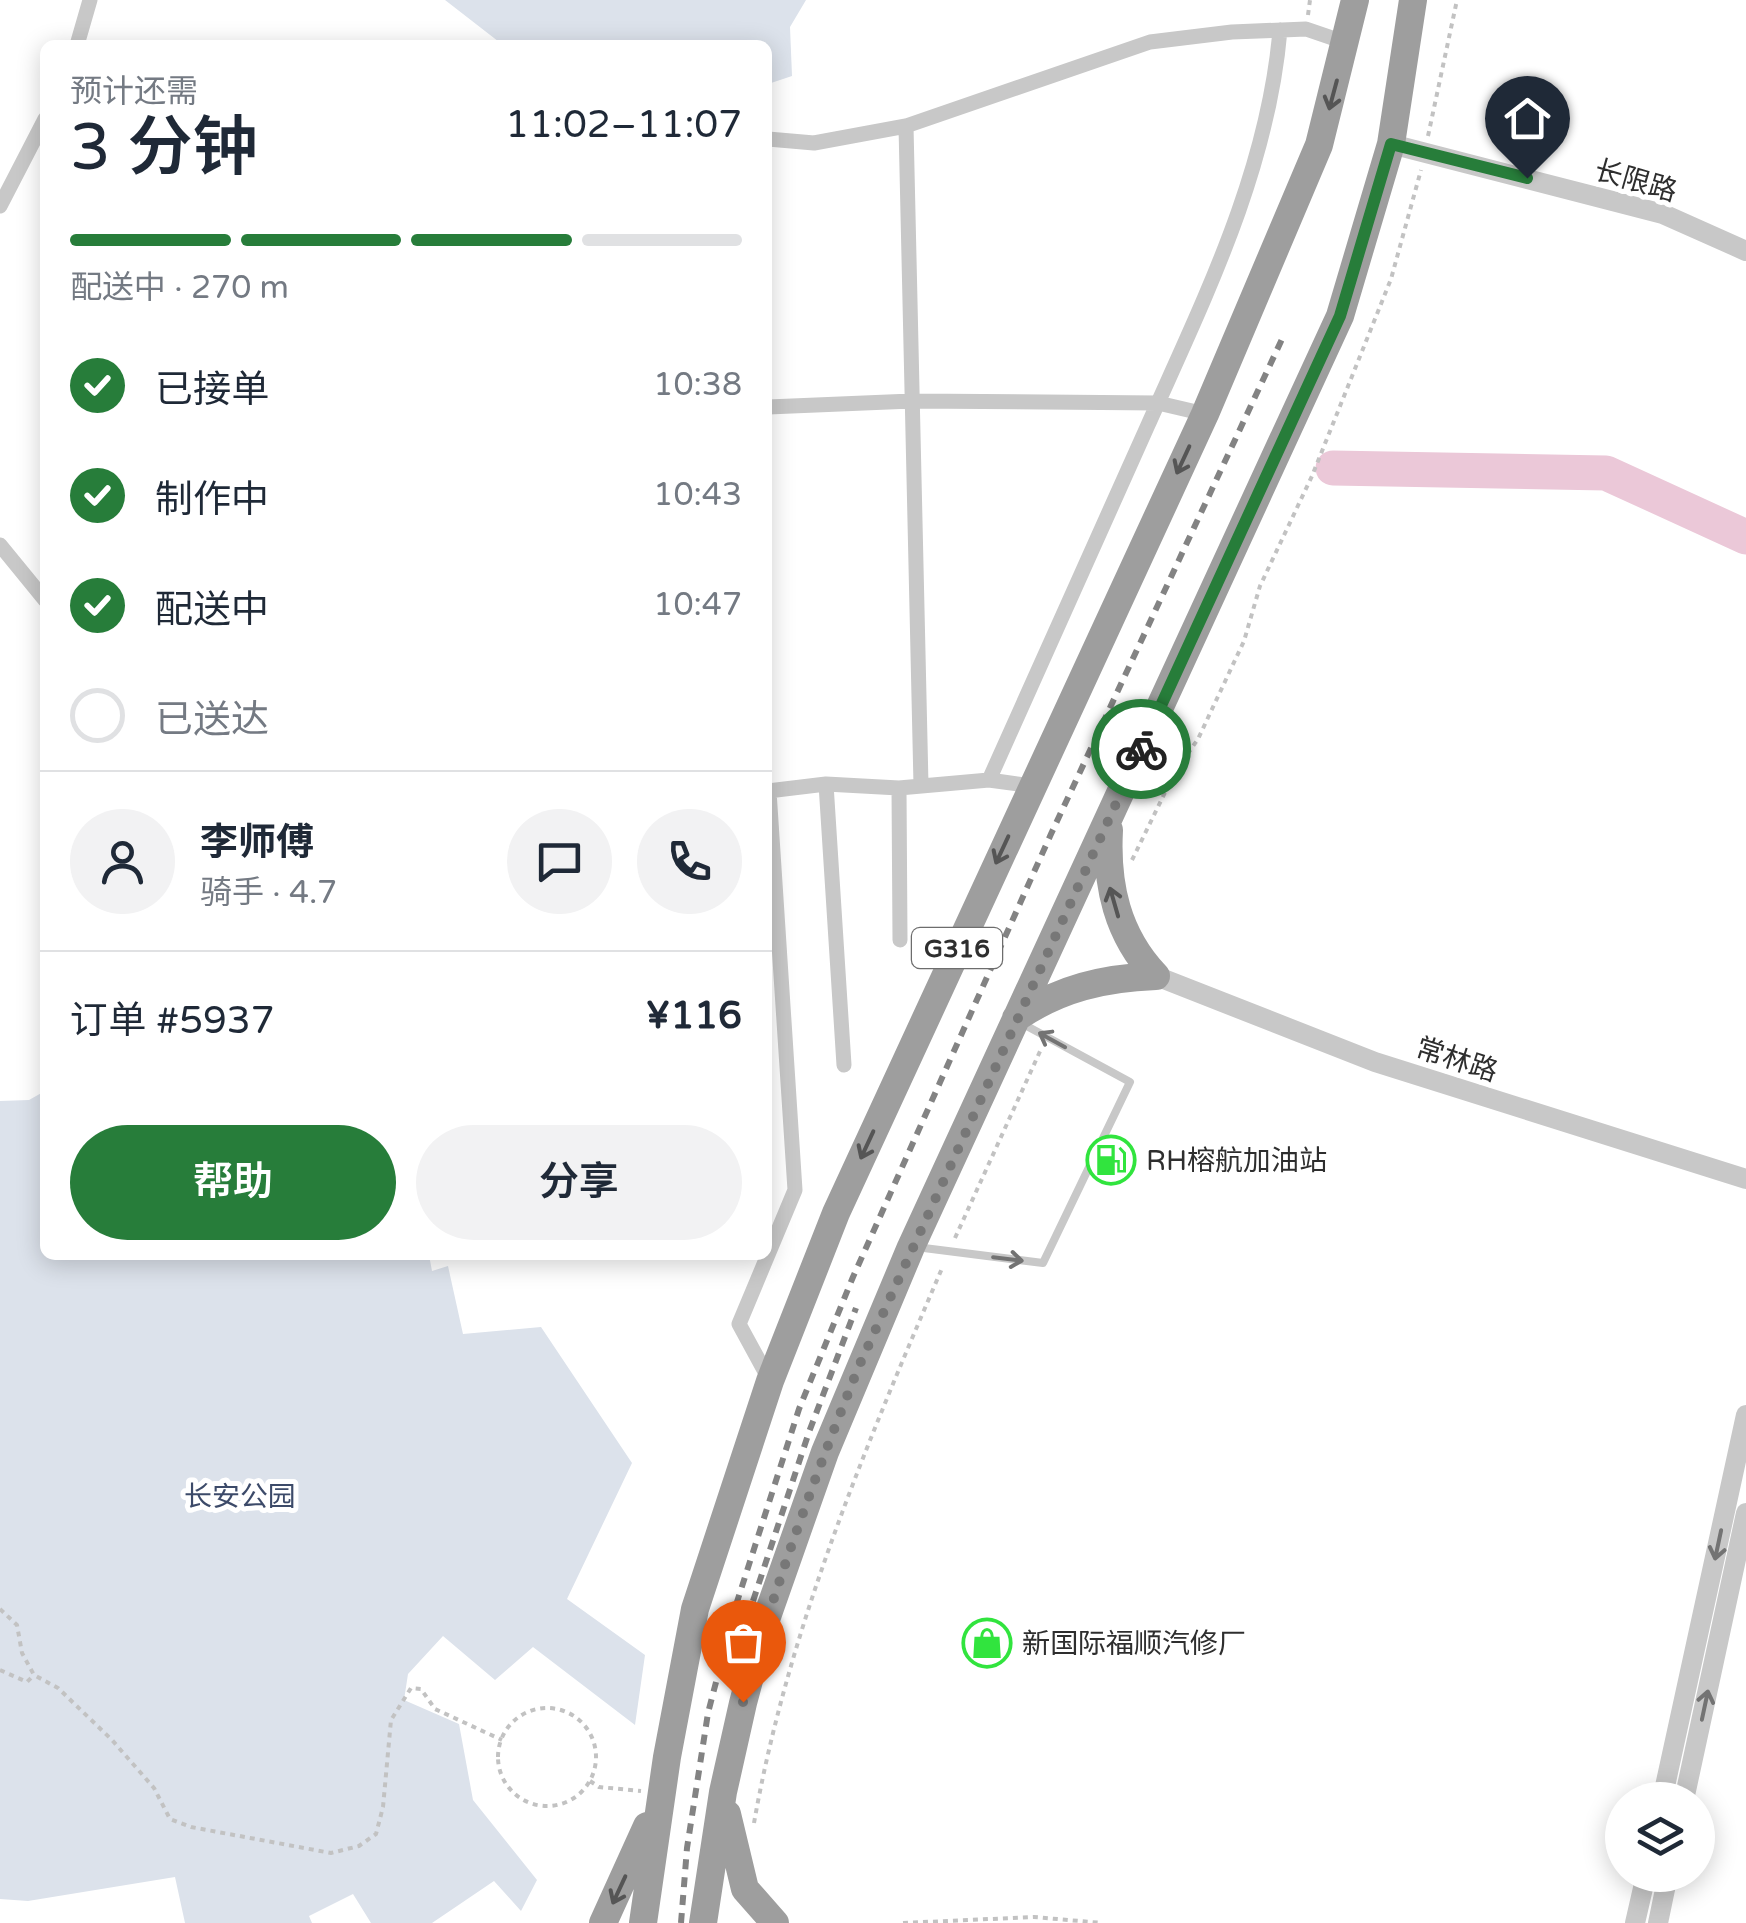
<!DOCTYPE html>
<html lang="zh">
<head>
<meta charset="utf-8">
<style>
  body { margin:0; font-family:"Varela Round","Noto Sans SC",sans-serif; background:#f2f2f3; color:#1f2937; height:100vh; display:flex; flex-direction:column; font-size:38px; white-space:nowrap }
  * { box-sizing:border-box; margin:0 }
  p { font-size:32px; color:#747a83 }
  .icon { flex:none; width:55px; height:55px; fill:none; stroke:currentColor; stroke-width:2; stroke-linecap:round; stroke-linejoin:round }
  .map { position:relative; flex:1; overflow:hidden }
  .panel { position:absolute; left:40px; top:40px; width:732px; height:1220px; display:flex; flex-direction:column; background:#fff; border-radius:15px; box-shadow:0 5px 25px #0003 }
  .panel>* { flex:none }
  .tools { position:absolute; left:1605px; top:1782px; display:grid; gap:20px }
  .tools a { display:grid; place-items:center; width:110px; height:110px; border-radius:50%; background:#fff; box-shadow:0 5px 25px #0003; font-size:50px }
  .pin { position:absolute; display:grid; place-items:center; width:85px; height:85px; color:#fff; margin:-102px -42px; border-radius:50% 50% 50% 0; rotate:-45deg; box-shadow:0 0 10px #0007 }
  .pin .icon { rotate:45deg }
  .courier { position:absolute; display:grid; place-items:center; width:100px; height:100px; margin:-50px; border:8px solid #277d3a; border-radius:50%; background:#fff; color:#222; box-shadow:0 2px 12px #0007 }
  .overview em { font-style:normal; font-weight:600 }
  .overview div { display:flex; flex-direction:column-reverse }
  .overview { display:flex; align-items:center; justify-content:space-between; height:170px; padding:0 30px }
  h1 { font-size:65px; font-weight:600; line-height:75px }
  .bar { display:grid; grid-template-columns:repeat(4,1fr); gap:15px 10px; align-content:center; height:120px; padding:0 30px }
  .bar i { height:12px; border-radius:8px; background:#e0e1e3 }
  .bar .current { background:#277d3a }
  .bar p { grid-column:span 4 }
  .line { display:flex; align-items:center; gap:25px; padding:0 30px; border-top:2px solid #e0e1e3 }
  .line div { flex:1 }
  .round { display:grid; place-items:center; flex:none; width:105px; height:105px; border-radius:52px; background:#f2f2f3 }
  ol { padding:0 30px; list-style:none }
  li { display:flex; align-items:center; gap:30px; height:110px }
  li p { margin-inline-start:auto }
  li .icon { padding:10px; border-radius:50%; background:#277d3a; color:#fff; stroke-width:4 }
  li:last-child { color:#747a83 }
  li i { width:55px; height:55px; border:5px solid #e0e1e3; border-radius:50% }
  .action { display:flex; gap:20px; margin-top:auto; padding:20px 30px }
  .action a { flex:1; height:115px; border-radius:60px; background:#277d3a; color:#fff; font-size:40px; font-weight:600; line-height:115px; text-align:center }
  .action a+a { background:#f2f2f3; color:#1f2937 }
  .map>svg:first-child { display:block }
  .green { fill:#dce2eb }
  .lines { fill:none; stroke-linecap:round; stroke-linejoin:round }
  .river { stroke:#ebc8d8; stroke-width:35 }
  .path { stroke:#c2c2c2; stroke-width:4; stroke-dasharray:5 5; stroke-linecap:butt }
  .service { stroke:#c8c8c8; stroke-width:8 }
  .minor { stroke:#c8c8c8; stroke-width:15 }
  .tertiary { stroke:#c8c8c8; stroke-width:20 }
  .trunk { stroke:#9e9e9e; stroke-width:28 }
  .rail { stroke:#838383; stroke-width:6; stroke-dasharray:10 8; stroke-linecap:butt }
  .oneway { stroke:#555 }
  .oneway2 { stroke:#737373 }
  .done { stroke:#777; stroke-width:10; stroke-dasharray:0 18 }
  .route { stroke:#277d3a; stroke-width:12 }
  .labels { text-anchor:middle; stroke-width:10; stroke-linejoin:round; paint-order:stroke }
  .shield { fill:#fff; stroke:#6d6d6d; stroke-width:2.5 }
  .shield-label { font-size:25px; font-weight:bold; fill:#2e2e2e }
  .street-label { font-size:28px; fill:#2e2e2e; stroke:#fff }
  .poi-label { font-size:28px; fill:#2e2e2e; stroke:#fff; text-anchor:start }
  .park-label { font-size:28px; fill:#3c4a69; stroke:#fff }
</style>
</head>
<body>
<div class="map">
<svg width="1746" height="1923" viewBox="0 0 1746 1923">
  <rect width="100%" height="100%" fill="#fff"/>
  <path class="green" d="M445 0H806L790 27 792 76 768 84V45H503Z
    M45 1091V1255H429L432 1271 448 1266 463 1334 541 1327 632 1463 567 1599 645 1655 635 1725 533 1647 495 1680 443 1636 408 1674 404 1700 459 1724 473 1800 537 1880 521 1911 494 1881 432 1923H371L353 1894 309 1916 312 1923H185L175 1877 28 1901 0 1899V1101L29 1100Z"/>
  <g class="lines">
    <path class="river" d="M1333 468 1606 473 1746 537"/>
    <path class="path" d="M1308 15 1310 0
      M1428 136 1457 0
      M1132 860 1175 772 1198 739 1244 641 1260 586 1312 476 1391 279 1421 170
      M955 1238 1042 1047
      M0 1609 17 1625 22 1653 34 1675 58 1688 112 1740 154 1788 170 1819 191 1827 331 1853 359 1846 376 1834 383 1807 391 1720 411 1688 421 1689 435 1709 502 1740
      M0 1670 27 1682 34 1675
      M498 1757a49 49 0 1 1 98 0a49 49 0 1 1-98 0Z
      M590 1781 599 1787 641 1791
      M754 1823C788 1630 866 1445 943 1266
      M903 1923 1034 1917 1102 1923"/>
    <path class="service" d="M916 1247 1043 1263 1130 1082 1023 1024"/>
    <path class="minor" d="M77 45 90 0
      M906 126 921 785
      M768 139 814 143 906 126 1150 42 1232 32 1306 29 1347 43
      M0 206 45 119
      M768 407 912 401 1158 403 1205 414
      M0 545 45 600
      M989 780C1042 662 1095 543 1148 425 1205 297 1268 171 1280 30
      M826 784 844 1065
      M899 788 900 940
      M768 791 826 784 899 788 989 780 1032 786
      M769 791 795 1190 739 1324 770 1381"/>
    <path class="tertiary" d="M1391 144 1663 214 1746 251
      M1156 976 1375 1062 1746 1179
      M1662 1800 1746 1415
      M1684 1800 1746 1513
      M1635 1923 1646 1875
      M1658 1923 1668 1875"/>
    <path class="trunk" d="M1109 830C1106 885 1117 935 1156 976
      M1016 1018C1060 988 1104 978 1156 976
      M727 1814 745 1889 775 1923
      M603 1923 647 1826
      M643 1923 667 1757 695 1609 770 1381 836 1213 1205 414 1319 145 1355 0
      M703 1923 723 1792 743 1703 763 1628 825 1452 911 1247 1340 316 1391 144 1413 0"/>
    <path class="rail" d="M753 1601 809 1432 856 1308
      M681 1923 687 1848 708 1713 736 1605 799 1409 853 1277 1051 834 1283 337"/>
  </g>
  <defs><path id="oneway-shaft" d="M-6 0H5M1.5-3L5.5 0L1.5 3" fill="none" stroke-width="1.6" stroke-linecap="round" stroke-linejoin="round" transform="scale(2.5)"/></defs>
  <g class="oneway">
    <use href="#oneway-shaft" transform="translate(1333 95) rotate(105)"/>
    <use href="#oneway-shaft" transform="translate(1183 460) rotate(115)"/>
    <use href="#oneway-shaft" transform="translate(1002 850) rotate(115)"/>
    <use href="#oneway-shaft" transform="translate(1114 902) rotate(-106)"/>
    <use href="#oneway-shaft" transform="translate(867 1145) rotate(115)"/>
    <use href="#oneway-shaft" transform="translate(619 1890) rotate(115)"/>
  </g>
  <g class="oneway2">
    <use href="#oneway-shaft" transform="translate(1052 1040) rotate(-151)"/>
    <use href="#oneway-shaft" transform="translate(1008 1259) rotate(7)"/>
    <use href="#oneway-shaft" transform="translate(1718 1545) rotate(102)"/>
    <use href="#oneway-shaft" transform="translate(1705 1705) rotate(-78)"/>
  </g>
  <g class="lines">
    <path class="done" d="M743 1702C774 1588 815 1476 859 1366L1141 749"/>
    <path class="route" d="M1141 749 1340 316 1391 144 1527 178"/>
  </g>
  <defs>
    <g id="fuel-ring" transform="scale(2.5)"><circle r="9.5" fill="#fff" stroke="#31e43e" stroke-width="1.5"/><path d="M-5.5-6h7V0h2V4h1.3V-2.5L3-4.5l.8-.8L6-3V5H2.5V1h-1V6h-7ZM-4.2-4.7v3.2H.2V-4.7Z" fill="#31e43e"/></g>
    <g id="shop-ring" transform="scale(2.5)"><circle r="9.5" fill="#fff" stroke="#31e43e" stroke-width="1.5"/><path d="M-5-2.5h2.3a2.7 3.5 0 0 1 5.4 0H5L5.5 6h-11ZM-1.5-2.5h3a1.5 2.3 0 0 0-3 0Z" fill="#31e43e"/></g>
  </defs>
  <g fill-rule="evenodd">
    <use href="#fuel-ring" x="1111" y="1160"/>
    <use href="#shop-ring" x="987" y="1643"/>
  </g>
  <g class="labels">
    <rect class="shield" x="912" y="928" width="90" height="40" rx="8"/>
    <g class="shield-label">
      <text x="957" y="957">G316</text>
    </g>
    <g class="street-label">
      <text transform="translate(1636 180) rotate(16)" y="10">长限路</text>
      <text transform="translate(1457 1059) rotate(18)" y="10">常林路</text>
    </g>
    <g class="poi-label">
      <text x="1146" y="1170">RH榕航加油站</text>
      <text x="1022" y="1653">新国际福顺汽修厂</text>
    </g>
    <g class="park-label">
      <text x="240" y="1506">长安公园</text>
    </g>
  </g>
</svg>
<div class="tools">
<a><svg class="icon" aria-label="layers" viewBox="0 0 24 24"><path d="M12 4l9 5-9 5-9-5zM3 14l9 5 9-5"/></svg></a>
</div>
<div class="pin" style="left:743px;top:1702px;background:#ea580c"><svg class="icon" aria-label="bag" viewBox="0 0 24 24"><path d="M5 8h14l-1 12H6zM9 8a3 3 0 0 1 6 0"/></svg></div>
<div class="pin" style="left:1527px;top:178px;background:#1f2937"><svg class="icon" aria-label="home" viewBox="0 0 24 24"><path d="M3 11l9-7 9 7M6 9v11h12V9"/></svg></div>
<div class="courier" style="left:1141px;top:749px"><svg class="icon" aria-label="bike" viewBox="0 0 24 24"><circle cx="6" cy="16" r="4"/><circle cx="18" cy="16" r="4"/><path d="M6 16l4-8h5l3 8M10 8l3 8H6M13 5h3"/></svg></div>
<section class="panel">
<div class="overview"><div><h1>3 分钟</h1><p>预计还需</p></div><em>11:02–11:07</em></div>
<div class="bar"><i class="current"></i><i class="current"></i><i class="current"></i><i></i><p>配送中 · 270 m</p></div>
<ol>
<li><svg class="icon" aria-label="check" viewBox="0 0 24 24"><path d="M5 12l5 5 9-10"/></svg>已接单<p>10:38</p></li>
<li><svg class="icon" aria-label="check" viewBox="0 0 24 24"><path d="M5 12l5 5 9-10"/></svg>制作中<p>10:43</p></li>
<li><svg class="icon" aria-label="check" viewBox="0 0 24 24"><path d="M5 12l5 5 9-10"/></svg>配送中<p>10:47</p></li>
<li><i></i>已送达</li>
</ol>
<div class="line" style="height:180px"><a class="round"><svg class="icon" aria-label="person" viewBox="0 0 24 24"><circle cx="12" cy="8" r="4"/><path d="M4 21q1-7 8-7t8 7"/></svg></a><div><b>李师傅</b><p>骑手 · 4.7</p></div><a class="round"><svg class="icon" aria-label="chat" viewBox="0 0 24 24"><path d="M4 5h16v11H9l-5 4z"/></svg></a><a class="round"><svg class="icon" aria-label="phone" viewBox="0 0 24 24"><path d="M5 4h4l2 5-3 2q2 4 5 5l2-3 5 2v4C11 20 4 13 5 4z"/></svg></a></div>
<div class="line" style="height:130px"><div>订单 #5937</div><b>¥116</b></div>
<div class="action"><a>帮助</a><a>分享</a></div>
</section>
</div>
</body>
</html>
